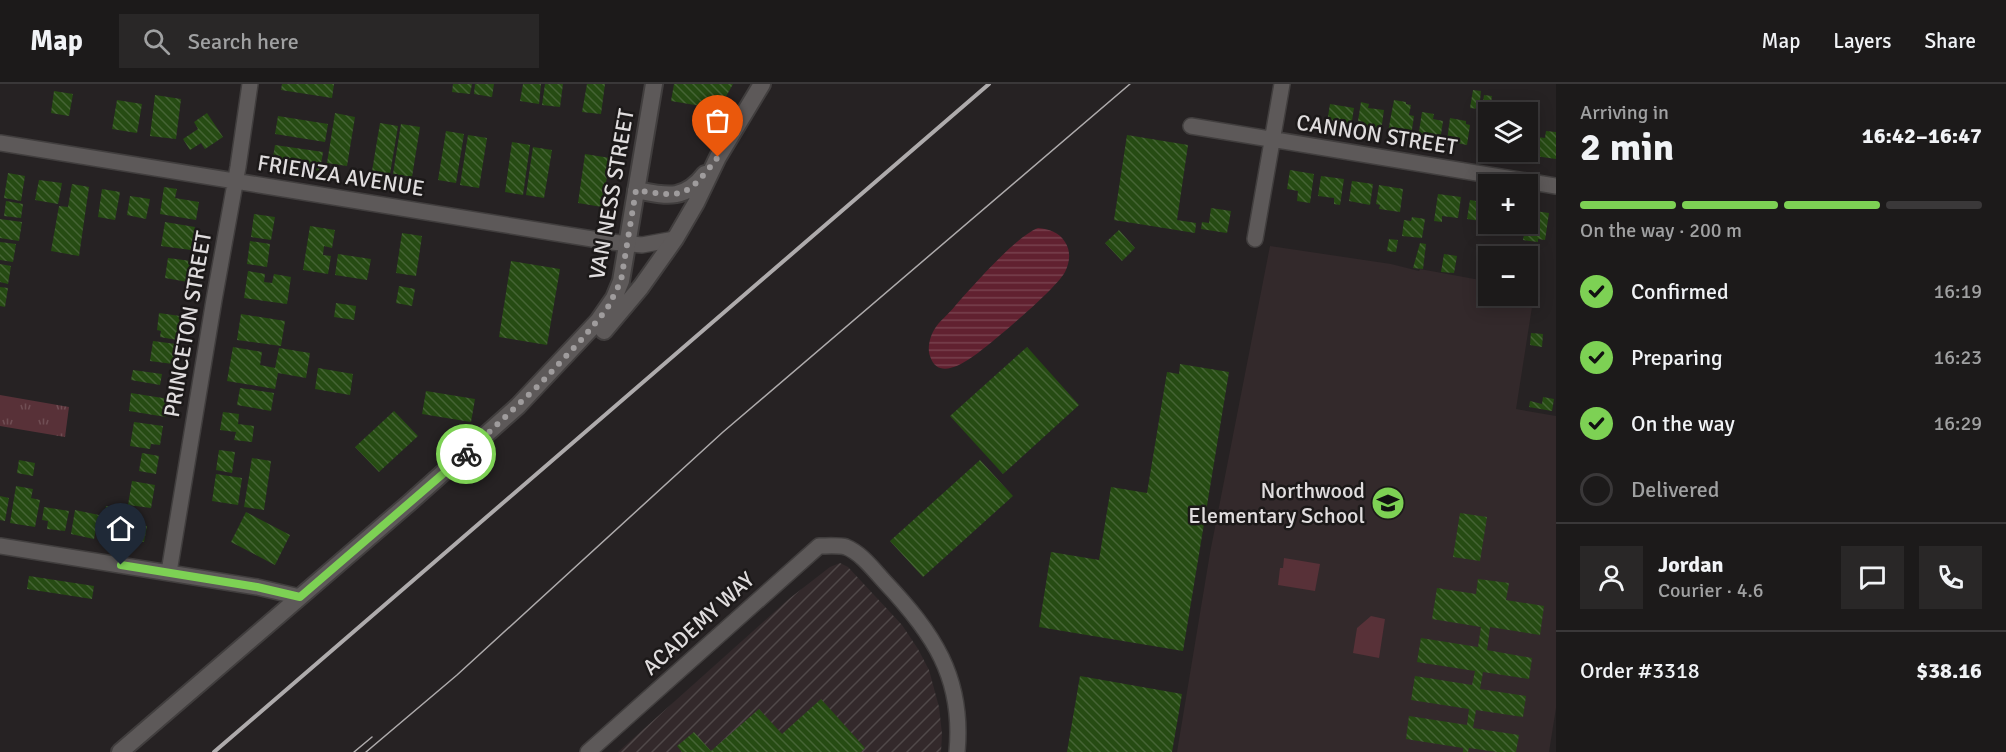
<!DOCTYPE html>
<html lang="en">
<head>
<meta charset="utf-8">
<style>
  body { margin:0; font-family:Signika,sans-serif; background:#292727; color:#f1f3f6; height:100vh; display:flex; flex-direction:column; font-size:22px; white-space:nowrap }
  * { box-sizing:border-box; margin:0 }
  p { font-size:20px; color:#a0a1a2 }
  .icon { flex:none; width:33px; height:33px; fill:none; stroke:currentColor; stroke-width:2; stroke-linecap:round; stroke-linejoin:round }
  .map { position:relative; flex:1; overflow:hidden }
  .side { display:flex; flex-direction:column; background:#1c1a1a; width:450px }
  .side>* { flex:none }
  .controls { position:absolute; left:1478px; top:18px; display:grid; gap:12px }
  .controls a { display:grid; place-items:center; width:60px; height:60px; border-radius:0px; background:#1c1a1a; box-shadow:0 3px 15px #0003,0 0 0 2px #3a3839; font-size:30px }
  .pin { position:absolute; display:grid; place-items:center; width:51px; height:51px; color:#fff; margin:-62px -26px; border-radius:50% 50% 50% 0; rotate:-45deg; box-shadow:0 0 6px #0007 }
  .pin .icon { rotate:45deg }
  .courier { position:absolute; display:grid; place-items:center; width:60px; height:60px; margin:-30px; border:4px solid #7dd154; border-radius:50%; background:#fff; color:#222; box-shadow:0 2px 8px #0007 }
  .overview em { font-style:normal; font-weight:700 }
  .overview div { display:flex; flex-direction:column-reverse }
  .overview { display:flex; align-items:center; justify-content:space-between; height:102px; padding:0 24px }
  h1 { font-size:39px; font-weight:700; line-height:45px }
  .bar { display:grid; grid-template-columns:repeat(4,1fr); gap:9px 6px; align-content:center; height:72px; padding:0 24px }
  .bar i { height:8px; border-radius:4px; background:#3a3839 }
  .bar .on { background:#7dd154 }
  .bar p { grid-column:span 4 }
  .line { display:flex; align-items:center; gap:15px; padding:0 24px; border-top:2px solid #3a3839 }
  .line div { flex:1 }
  .round { display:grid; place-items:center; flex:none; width:63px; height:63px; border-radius:0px; background:#292727 }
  ol { padding:0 24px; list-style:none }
  li { display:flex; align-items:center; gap:18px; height:66px }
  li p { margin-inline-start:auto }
  li .icon { padding:6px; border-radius:50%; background:#7dd154; color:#111; stroke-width:4 }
  li:last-child { color:#a0a1a2 }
  li i { width:33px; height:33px; border:3px solid #3a3839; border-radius:50% }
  header { display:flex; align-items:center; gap:36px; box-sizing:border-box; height:84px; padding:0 30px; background:#1c1a1a; border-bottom:2px solid #3a3839 }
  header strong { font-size:28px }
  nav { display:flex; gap:33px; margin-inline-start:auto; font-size:21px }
  .search { width:420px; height:54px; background:#292727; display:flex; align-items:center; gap:15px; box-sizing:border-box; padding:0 21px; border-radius:0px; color:#a0a1a2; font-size:22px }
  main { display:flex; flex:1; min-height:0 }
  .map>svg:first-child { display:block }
  .built { fill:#33292b }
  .industrial { fill:url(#industrial-furrows) }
  .grass { fill:url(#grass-tufts) }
  .park { fill:#583138 }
  .water { fill:url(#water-rules) }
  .building { fill:url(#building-back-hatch) }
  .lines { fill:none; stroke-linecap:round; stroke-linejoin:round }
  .minor-casing { stroke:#413e3e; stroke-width:18 }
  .tertiary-casing { stroke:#413e3e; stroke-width:20 }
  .minor { stroke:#5d5959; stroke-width:15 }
  .tertiary { stroke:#5d5959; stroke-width:16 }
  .tram { stroke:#aeabac; stroke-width:1.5 }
  .rail { stroke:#aeabac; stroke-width:4 }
  .done { stroke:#9f9c9d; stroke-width:6; stroke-dasharray:0 10.8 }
  .route { stroke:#7dd154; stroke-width:8 }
  .labels { text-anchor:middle; stroke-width:5; stroke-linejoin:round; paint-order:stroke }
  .street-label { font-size:22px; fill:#e0ddde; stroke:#1c1919 }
  .poi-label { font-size:22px; fill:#e0ddde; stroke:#1c1919; text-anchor:end }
</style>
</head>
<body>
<header>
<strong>Map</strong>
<div class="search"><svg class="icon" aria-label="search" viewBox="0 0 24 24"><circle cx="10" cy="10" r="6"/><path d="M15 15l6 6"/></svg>Search here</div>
<nav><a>Map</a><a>Layers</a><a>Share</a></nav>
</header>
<main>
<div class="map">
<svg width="1556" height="668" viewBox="0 0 1556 668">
  <defs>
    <pattern id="industrial-furrows" width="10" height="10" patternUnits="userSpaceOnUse" patternTransform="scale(1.5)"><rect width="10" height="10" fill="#33292b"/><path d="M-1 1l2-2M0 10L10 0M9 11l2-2" fill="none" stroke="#504849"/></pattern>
    <pattern id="grass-tufts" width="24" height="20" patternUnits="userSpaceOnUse" patternTransform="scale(1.5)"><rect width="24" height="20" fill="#583138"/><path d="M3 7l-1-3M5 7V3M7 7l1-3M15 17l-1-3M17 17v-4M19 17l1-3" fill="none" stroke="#704e54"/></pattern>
    <pattern id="water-rules" width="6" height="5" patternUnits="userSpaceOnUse" patternTransform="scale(1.5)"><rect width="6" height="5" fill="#612130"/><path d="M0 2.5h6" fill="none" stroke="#77414e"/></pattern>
    <pattern id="building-back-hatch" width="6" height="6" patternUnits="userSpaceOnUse" patternTransform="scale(1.5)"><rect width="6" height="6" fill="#264b13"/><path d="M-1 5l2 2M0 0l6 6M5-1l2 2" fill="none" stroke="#456435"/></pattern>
  </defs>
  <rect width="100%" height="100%" fill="#262223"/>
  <path class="built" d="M1270 162 1391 180 1419 187 1420 185 1480 196 1481 193 1488 195V212H1527V202L1535 204 1516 325 1556 332V624L1549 668H1177L1210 469Z"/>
  <path class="industrial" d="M840 479 848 483 902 541 918 565 929 586 939 623 942 650 941 668H618L790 514 830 483Z"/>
  <path class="grass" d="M0 311 69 323 65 353 0 342Z"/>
  <path class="park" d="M1284 474 1320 480 1315 507 1278 501 1280 484H1283Z
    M1371 532 1385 535 1379 574 1353 569 1357 544Z"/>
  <path class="water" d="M1038 144C1049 145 1059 148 1065 158 1071 167 1070 178 1065 188 1056 204 1009 244 993 257 980 267 940 304 930 272 927 264 930 253 934 246 939 237 949 230 955 222 973 202 1015 153 1038 144Z"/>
  <path class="building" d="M282 0H334L332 14 281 6Z
    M453 0H472L470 10 452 8Z
    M475 0H494L492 13 474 10Z
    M523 0H541L539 20 520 17Z
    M545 0H563L560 23 542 21Z
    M587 0H605L601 30 582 28Z
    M674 0H733L719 25 671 17Z
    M1473 6 1481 7 1479 25 1470 24Z
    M54 7 73 10 69 32 51 29Z
    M155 11 181 15 176 55 150 52Z
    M1484 11 1492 12 1490 26 1482 24Z
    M117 16 142 20 137 49 112 45Z
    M1394 16 1406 18V20L1411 21 1409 31 1414 32 1411 52 1388 48Z
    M1361 18 1369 20 1368 24 1384 26 1381 47 1363 45 1364 38 1358 37Z
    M1330 20 1354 24 1351 43 1327 39Z
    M1422 28 1434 30 1433 35 1443 37 1440 57 1418 54Z
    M207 29 223 53 205 65 201 59 190 66 183 55 198 45 194 38Z
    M335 29 355 33 347 82 327 79Z
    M278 32 328 40 325 58 275 50Z
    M1450 34 1466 37V40L1470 41 1467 61 1447 57Z
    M380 39 398 42 390 90 372 87Z
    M401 40 420 43 412 93 393 90Z
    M1479 45 1488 47V65L1476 63Z
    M446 47 464 50 456 99 438 96Z
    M1546 47 1556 48V75L1535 72 1538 53 1545 54Z
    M468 51 487 54 479 104 460 101Z
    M1127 51 1188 61 1177 136 1196 139 1195 149 1114 136Z
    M512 58 530 61 523 111 505 108Z
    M275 61 323 68 320 87 272 79Z
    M533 63 552 66 544 114 526 111Z
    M585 70 610 74 602 123 578 119Z
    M1290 86 1314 90 1310 119 1297 117 1298 107 1287 105Z
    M8 89 25 92 21 117 4 114Z
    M1321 92 1344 95 1340 121 1334 120V114L1318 112Z
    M39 96 62 99 58 120 35 116Z
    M1352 97 1373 100 1370 121 1349 117Z
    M72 100 89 103 79 172 51 167 59 122 68 123Z
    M1379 101 1403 105 1400 128 1379 125 1380 121 1376 120Z
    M164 103 177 105 175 114 199 118 196 136 160 130Z
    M102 105 120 108 115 136 98 133Z
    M1438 110 1461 113 1458 134 1442 132V138L1434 137Z
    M130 112 150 115 146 135 127 131Z
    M1470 116 1488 119V138L1467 135Z
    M6 117 23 120 21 134 4 132Z
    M1211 124 1231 127 1227 149 1201 145 1202 138 1209 139Z
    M1528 126 1549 129 1545 156 1538 155V158L1523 156Z
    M254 130 275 133 271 156 251 153Z
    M1412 133 1425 135 1422 154 1402 152 1404 136 1411 137Z
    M0 135 22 138 19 157 0 154Z
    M165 138 195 143 191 166 161 162Z
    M310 142 335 146 332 164 324 162 323 171 331 172 328 190 303 186Z
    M1119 146 1135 164 1122 177 1105 159Z
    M402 149 422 152 416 192 396 189Z
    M1389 155 1398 156 1396 168 1387 167Z
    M250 157 270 160 267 183 247 180Z
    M0 158 16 160 13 178 0 176Z
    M1420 159 1426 160 1423 185 1413 184Z
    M338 170 371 175 367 196 335 191Z
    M1444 170 1457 172 1454 189 1441 188Z
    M168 174 191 177 188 198 165 194Z
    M511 177 560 185 547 261 499 253Z
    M0 180 11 182 8 200 0 198Z
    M248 187 265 190 264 198 272 199 274 190 291 193 287 220 244 214Z
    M399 202 415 205 412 222 396 219Z
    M0 203 8 204 5 223 0 222Z
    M336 219 356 222 354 236 334 233Z
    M159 229 180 232 177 256 160 253 161 247 157 246Z
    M241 230 285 237 281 262 237 256Z
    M1531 249 1543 250 1542 263 1530 261Z
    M153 257 176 260 173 280 150 277Z
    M233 263 262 268 260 281 275 284 279 264 310 269 306 294 278 289 275 305 227 297Z
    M1027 263 1079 321 1003 390 950 332Z
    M1180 280 1229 288 1183 567 1039 543 1051 468 1099 476 1111 403 1147 409 1167 288 1179 290Z
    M318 284 353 290 350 311 315 305Z
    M133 286 162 290 160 301 131 296Z
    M240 304 274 309 271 327 237 321Z
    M426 307 475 315 471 338 422 330Z
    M131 309 169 315 166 333 129 327Z
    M1543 313 1554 315 1552 327 1529 323 1530 317 1542 320Z
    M394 327 418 352 379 388 355 363Z
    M223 328 239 330 238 340 254 342 252 358 234 356 236 348 220 346Z
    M134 338 163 342 160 361 151 360 150 365 130 362Z
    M219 366 235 368 232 389 216 386Z
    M142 369 159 372 156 390 139 387Z
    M252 374 271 377 264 426 244 423Z
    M19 376 35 379 33 392 17 389Z
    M980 376 1013 412 923 493 890 457Z
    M216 390 242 394 238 421 212 417Z
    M132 397 155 401 151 424 128 421Z
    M16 402 33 405 31 414 40 416 35 443 10 439Z
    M0 412 9 414 5 437 0 436Z
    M106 422 119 424 117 436 128 437 125 457 108 454 109 446 102 445Z
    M44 423 69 427 65 447 47 445 48 437 42 436Z
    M75 426 99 431 94 455 71 450Z
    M246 428 290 451 275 481 231 458Z
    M1460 429 1487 433 1480 477 1453 473Z
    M132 440 147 442 144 458 129 456Z
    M29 492 94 502 92 515 27 505Z
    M1478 495 1509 499 1506 516 1544 522 1540 551 1490 543 1487 566 1532 574 1529 595 1483 588 1480 605 1526 612 1523 633 1476 626 1473 644 1519 651 1516 668H1497L1469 664 1468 668H1463V664L1406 655 1409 632 1467 641 1469 625 1411 616 1415 592 1472 601 1475 587 1417 578 1421 554 1478 563 1481 543 1432 535 1437 504 1476 510Z
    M1080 592 1182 610 1172 668H1067Z
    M821 615 865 664 861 668H682L677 662 694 648 711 667 759 625 782 650Z"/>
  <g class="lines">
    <g class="minor-casing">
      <path id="minor" d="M1191 42 1556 102
        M0 59 611 158 642 161 675 155
        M1255 155 1282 0
        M0 462 257 503 300 513
        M169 488 214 216 238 83 250 0
        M588 668 819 462C827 462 839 461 846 463 861 469 873 485 884 497 933 549 964 593 957 668"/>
    </g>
    <g class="tertiary-casing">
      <path id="tertiary" d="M636 106C667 112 684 117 705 90
        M604 247 641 203 675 155 696 119 718 73 762 0
        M120 668 408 420 518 322 598 237 614 214 621 197 654 0"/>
    </g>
    <use href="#minor" class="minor"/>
    <use href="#tertiary" class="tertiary"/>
    <path class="tram" d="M354 668 372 653
      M366 668 457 591 723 348 1130 0"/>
    <path class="rail" d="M214 668 989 0"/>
  </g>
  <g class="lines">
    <path class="done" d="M466 370 540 300 583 254 607 225 621 197 636 106C686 115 688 111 718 73"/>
    <path class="route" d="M121 481 257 503 300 513 466 370"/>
  </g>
  <defs>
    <g id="school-disc" transform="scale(1.725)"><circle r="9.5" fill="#7dd154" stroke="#1c1919"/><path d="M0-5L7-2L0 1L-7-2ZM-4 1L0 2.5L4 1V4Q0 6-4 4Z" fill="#111"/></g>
  </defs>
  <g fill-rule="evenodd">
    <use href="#school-disc" x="1388" y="419"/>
  </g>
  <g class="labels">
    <g class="street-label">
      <text transform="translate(1377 50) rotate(9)" y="8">CANNON STREET</text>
      <text transform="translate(341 91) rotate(9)" y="8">FRIENZA AVENUE</text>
      <text transform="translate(611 110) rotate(-80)" y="8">VAN NESS STREET</text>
      <text transform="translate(187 240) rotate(-80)" y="8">PRINCETON STREET</text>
      <text transform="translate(698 539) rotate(-42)" y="8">ACADEMY WAY</text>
    </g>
    <g class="poi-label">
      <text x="1365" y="414">Northwood<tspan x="1365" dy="25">Elementary School</tspan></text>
    </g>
  </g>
</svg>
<div class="controls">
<a><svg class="icon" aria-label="layers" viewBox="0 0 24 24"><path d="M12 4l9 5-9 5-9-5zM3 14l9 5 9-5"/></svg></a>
<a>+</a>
<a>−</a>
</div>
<div class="pin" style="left:718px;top:73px;background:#ea580c"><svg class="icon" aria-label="bag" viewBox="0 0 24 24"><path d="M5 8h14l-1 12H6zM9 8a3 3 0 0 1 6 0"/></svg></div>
<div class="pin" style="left:121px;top:481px;background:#1f2937"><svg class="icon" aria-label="home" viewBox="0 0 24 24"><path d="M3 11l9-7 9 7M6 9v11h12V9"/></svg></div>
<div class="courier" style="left:466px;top:370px"><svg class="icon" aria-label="bike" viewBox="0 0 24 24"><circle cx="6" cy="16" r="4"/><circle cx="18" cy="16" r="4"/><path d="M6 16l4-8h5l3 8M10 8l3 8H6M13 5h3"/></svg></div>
</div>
<section class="side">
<div class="overview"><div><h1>2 min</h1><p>Arriving in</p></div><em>16:42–16:47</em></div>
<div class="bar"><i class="on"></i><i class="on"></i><i class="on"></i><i></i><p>On the way · 200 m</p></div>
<ol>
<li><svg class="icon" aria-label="check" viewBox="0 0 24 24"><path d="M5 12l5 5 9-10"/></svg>Confirmed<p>16:19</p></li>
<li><svg class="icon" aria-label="check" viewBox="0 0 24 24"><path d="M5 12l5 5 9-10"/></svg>Preparing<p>16:23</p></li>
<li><svg class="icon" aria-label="check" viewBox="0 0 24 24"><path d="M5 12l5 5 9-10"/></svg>On the way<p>16:29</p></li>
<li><i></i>Delivered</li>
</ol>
<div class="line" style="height:108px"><a class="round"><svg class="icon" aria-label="person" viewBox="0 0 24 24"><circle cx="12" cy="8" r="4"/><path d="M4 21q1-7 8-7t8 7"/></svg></a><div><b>Jordan</b><p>Courier · 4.6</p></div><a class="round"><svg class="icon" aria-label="chat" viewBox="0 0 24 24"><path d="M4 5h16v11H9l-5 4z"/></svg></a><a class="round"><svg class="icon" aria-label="phone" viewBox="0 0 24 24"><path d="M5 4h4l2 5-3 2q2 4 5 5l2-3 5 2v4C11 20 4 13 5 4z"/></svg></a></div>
<div class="line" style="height:78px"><div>Order #3318</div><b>$38.16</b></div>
</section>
</main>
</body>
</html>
